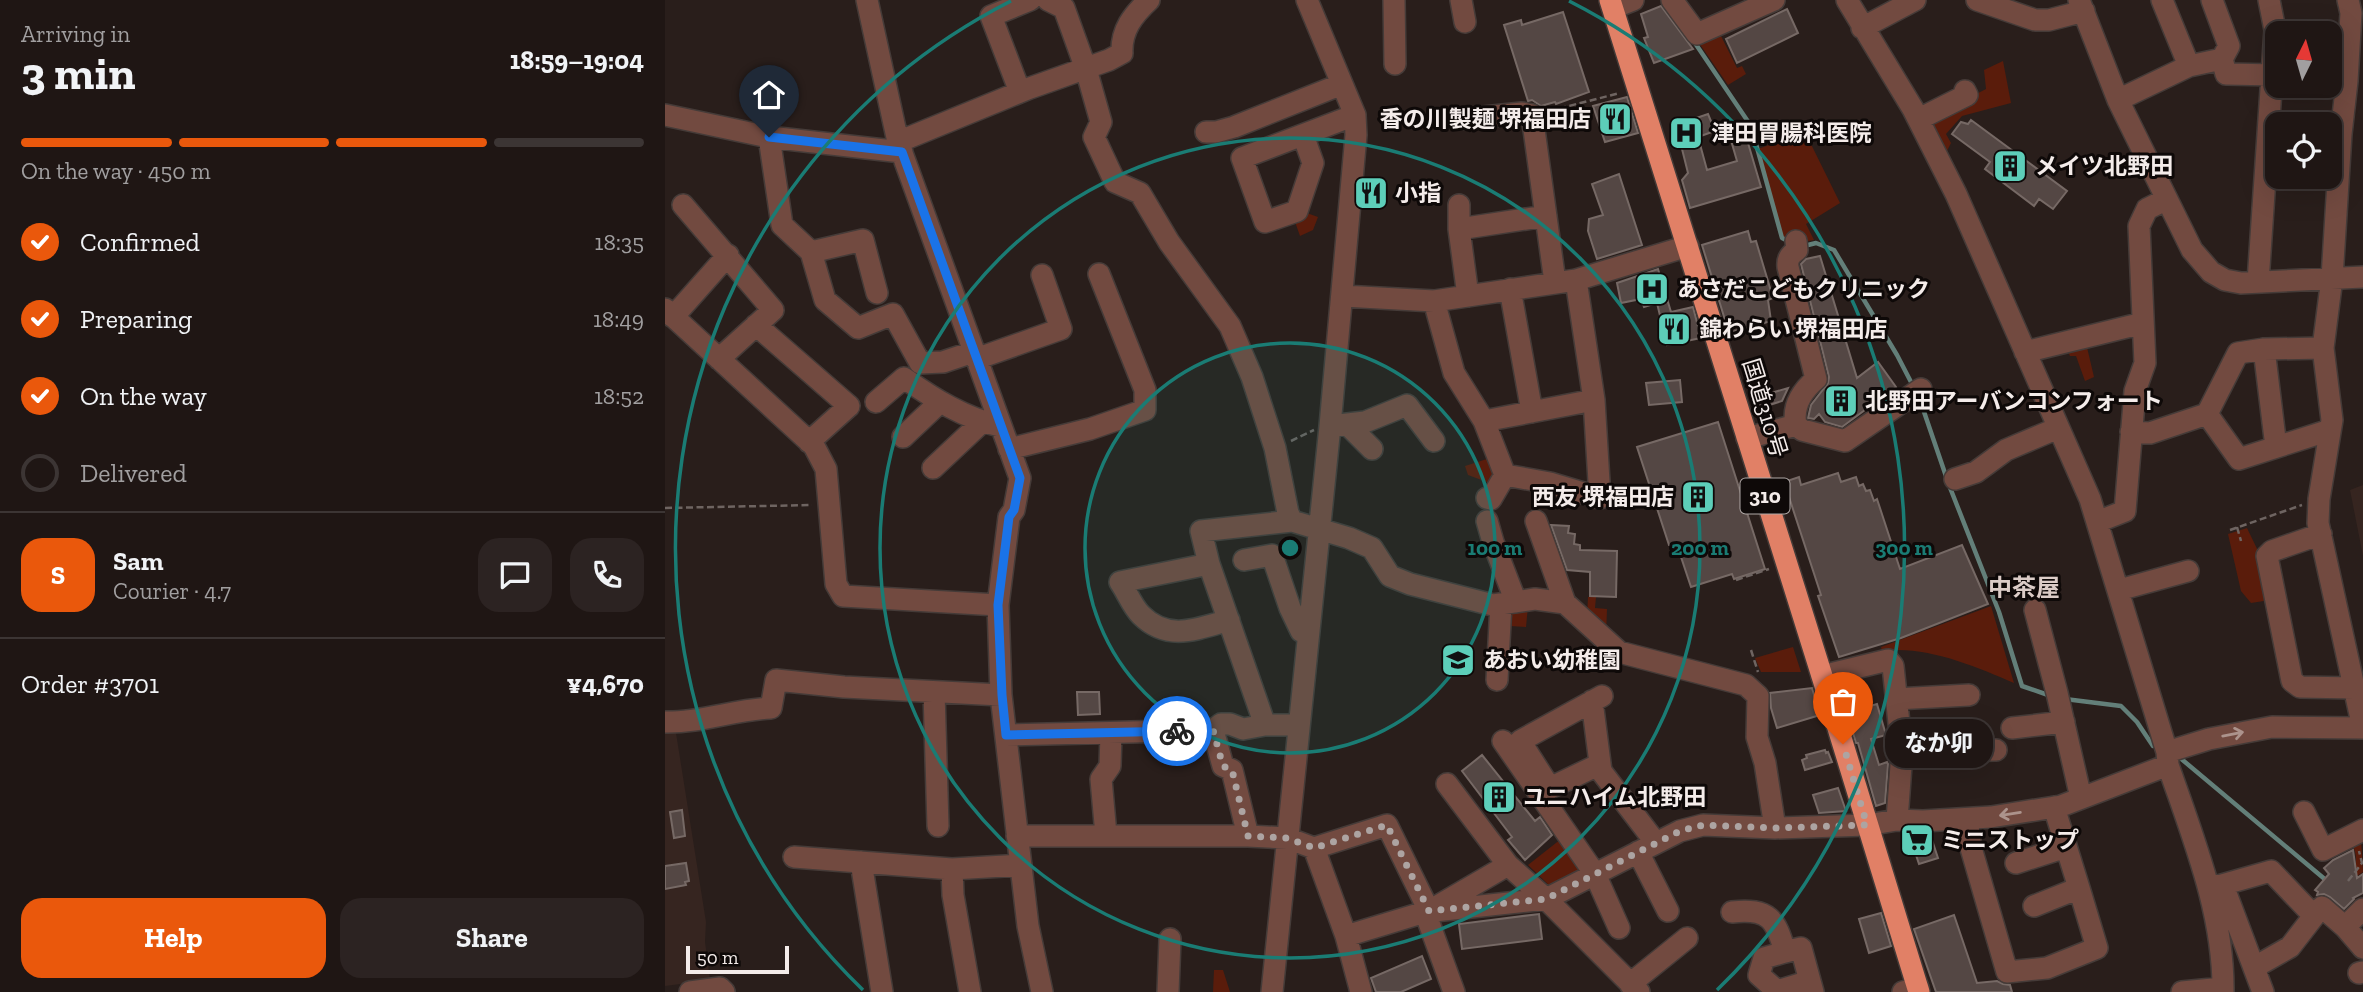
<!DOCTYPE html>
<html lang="en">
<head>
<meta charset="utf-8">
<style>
  body { margin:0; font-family:"Zilla Slab","Noto Sans JP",serif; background:#2c2322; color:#f1f3f6; height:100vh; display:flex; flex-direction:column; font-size:26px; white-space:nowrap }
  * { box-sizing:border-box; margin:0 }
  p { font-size:23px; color:#a19fa0 }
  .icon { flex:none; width:38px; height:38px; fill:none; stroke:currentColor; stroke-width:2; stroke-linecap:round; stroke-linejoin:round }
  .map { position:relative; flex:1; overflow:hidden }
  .drawer { display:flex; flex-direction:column; background:#1f1614; width:665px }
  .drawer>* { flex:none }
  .needle { width:46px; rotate:5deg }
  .controls { position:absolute; left:1600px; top:21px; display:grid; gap:14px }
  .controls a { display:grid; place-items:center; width:77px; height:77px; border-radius:14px; background:#1f1614; box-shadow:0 7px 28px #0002,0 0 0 2px #3c3534; font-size:35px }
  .scale { position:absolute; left:21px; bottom:18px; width:103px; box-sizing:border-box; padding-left:7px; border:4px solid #f4ecea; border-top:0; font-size:19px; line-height:24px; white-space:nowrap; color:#f4ecea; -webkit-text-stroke:5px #0e0908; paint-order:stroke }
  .pin { position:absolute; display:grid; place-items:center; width:60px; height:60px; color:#fff; margin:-72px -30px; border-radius:50% 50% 50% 0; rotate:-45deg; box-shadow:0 0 7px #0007 }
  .pin .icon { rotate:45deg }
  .courier { position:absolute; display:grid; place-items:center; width:70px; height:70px; margin:-35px; border:5px solid #1a73e8; border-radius:50%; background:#fff; color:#222; box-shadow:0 2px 9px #0007 }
  .bubble { position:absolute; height:49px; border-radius:21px; background:#1f1614; box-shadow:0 7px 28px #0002,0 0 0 2px #3c3534; font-size:23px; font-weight:800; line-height:49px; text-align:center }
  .summary em { font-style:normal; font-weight:800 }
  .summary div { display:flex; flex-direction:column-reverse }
  .summary { display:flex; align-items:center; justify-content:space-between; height:119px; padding:0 21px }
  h1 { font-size:46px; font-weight:800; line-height:52px }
  .bar { display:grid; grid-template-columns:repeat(4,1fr); gap:10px 7px; align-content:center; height:84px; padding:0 21px }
  .bar i { height:9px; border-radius:5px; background:#3c3534 }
  .bar .active { background:#ea580c }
  .bar p { grid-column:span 4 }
  .line { display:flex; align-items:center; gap:18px; padding:0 21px; border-top:2px solid #3c3534 }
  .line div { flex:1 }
  .round { display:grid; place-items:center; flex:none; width:74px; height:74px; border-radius:21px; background:#2c2322 }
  ol { padding:0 21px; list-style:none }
  li { display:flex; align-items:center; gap:21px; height:77px }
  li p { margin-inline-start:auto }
  li .icon { padding:7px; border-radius:50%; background:#ea580c; color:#fff; stroke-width:4 }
  li:last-child { color:#a19fa0 }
  li i { width:38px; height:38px; border:4px solid #3c3534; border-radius:50% }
  .button { display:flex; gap:14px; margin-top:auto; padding:14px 21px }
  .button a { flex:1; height:80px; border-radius:21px; background:#ea580c; color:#fff; font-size:28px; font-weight:800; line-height:80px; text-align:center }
  .button a+a { background:#2c2322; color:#f1f3f6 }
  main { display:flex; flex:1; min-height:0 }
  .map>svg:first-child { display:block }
  .built { fill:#362520 }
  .green { fill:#5a1c0b }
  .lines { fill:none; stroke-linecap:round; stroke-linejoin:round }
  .stream { stroke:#637f79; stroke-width:4.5 }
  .building { fill:#544744; stroke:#766965; stroke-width:2 }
  .minor-casing { stroke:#453b38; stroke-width:24 }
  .highway-casing { stroke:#453b38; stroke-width:24 }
  .path { stroke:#6e6461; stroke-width:2.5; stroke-dasharray:7 3.5; stroke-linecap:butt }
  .minor { stroke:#724a40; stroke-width:21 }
  .highway { stroke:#e18066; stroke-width:21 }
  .oneway { stroke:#ac938c }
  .done { stroke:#ada4a2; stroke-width:7; stroke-dasharray:0 12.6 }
  .route { stroke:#1a73e8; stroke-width:9 }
  .ring { fill:none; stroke:#1a7c74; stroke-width:3.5 }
  .labels { text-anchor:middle; stroke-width:6; stroke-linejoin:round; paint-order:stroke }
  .shield { fill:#0e0908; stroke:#afa8a6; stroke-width:2 }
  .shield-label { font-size:21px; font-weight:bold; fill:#f4ecea }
  .poi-label { font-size:23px; font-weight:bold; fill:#f4ecea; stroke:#0e0908; text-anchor:start }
  .street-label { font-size:23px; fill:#f4ecea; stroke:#0e0908 }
  .neighbourhood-label { font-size:24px; font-weight:bold; fill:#dbccc7; stroke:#0e0908 }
  .centre { fill:#1a7c74; stroke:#0e0908; stroke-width:3.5 }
  .ring-label { font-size:21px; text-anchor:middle; font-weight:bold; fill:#1a7c74; stroke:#0e0908; stroke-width:6; stroke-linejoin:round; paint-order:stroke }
</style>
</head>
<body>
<main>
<section class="drawer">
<div class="summary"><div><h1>3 min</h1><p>Arriving in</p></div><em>18:59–19:04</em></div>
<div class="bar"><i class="active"></i><i class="active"></i><i class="active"></i><i></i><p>On the way · 450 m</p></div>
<ol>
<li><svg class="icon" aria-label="check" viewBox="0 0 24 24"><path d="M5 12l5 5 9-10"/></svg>Confirmed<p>18:35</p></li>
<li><svg class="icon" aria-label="check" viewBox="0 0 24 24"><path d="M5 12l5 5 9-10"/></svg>Preparing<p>18:49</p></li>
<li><svg class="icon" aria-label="check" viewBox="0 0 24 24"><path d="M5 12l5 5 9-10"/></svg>On the way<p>18:52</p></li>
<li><i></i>Delivered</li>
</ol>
<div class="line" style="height:126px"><b class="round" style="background:#ea580c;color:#fff">S</b><div><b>Sam</b><p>Courier · 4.7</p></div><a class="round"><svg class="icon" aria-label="chat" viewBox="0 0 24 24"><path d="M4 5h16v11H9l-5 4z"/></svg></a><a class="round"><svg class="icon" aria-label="phone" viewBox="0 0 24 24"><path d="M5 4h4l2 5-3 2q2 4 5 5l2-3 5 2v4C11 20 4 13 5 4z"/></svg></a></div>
<div class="line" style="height:91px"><div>Order #3701</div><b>¥4,670</b></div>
<div class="button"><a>Help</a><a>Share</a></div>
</section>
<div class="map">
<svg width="1698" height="992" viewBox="0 0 1698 992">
  <rect width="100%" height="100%" fill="#291e1b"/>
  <path class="built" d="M1698 485V556L1685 490Z
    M0 728 11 733 41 922 40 942 45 980 0 986Z"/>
  <path class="green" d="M1054 32 1072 68 1077 66 1081 74 1063 85 1034 43Z
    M1338 61 1346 103 1297 116 1281 134 1286 143 1279 157 1261 120 1321 89 1319 70Z
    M1140 132 1175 203 1141 224 1149 240 1138 242 1117 238 1093 149Z
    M639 212 653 217 648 230 635 236 629 219Z
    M1421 343 1429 377 1420 381 1411 356H1405L1401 347Z
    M825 458 831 475 827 484 803 475 800 466Z
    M1582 528 1595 555 1605 600 1586 603 1576 591 1563 534Z
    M923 597H931L930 608 942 609 941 636 922 618Z
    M863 606 861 627 845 626 846 613Z
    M1326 606 1349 683C1310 666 1260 645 1217 651L1216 647Z
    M1128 647 1136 672H1096L1090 658Z
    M896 839 917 870 886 887 863 865Z
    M1696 839 1698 872 1686 880C1692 865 1693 857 1687 843Z
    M549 970H558L565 992H548Z"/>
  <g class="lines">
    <path class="stream" d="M1030 43 1086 126 1117 238 1121 240
      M1139 246 1151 243 1169 250 1232 355 1246 382
      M1256 403 1284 485 1334 612 1357 686 1386 696
      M1400 699 1456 706 1472 722 1488 746
      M1514 757 1662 881"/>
  </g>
  <path class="building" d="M996 6 1028 49 989 63 979 38 983 37 976 14Z
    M1122 9 1133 33 1072 63 1061 39Z
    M898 12 924 92 891 104 890 102 876 106 867 100 863 101 839 25 856 20 857 25Z
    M962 97 973 133 940 142 928 106Z
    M1043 114 1050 131 1033 137 1042 170 1072 161 1063 130 1078 126 1096 187 1025 208 1017 180 1023 173 1011 125Z
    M1306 120 1402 191 1388 209 1374 199 1369 206 1320 169 1325 162 1287 134 1296 122 1303 124Z
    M954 174 977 245 932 259 923 231 924 219 938 215 927 184Z
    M1083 231 1086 242 1091 241 1108 298 1103 300 1106 321 1064 333 1037 245Z
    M1155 256 1192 378 1213 362 1231 387 1177 427 1160 422 1154 414 1149 419 1143 418 1146 405 1163 383 1164 377 1136 264 1141 259Z
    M993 269 1006 312 1028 307 1036 338 1002 345 992 303 979 307 976 299 956 303 952 283Z
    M1015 380 1017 402 984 405 981 383Z
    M1123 388 1117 401 1092 409 1089 398Z
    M1053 422 1100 569 1069 579 1067 574 1026 587 1012 545H1004L972 447Z
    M1173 473 1176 482 1191 477 1194 486 1198 484 1201 491 1205 490 1209 501 1212 499 1235 569 1297 545 1323 604 1236 638 1174 657 1153 596 1156 595 1124 497 1118 499 1113 484 1134 477 1136 485Z
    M886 525 904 526 903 533 910 534 909 544 915 545V550L952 551 951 597 925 596V572L902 570Z
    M1147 688 1155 715 1112 728 1106 708 1105 693Z
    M412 692H434L435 714 413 715Z
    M1212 704 1221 735 1206 739 1214 765 1222 762 1223 764 1220 803 1211 806 1193 743H1191L1182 713Z
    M1160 750 1161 753 1163 752 1167 762 1140 770 1137 760 1142 758 1141 755Z
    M817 755 870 821 875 817 887 835 860 860 843 840 847 837 797 771Z
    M1173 788 1181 811 1154 813 1148 795Z
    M17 810 20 836 9 838 5 812Z
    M1244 834H1265L1273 858 1254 864Z
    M1688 850 1692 878 1698 874V893L1688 898 1689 899 1679 909 1665 897 1659 894 1652 895 1653 892 1650 890 1664 874 1659 868 1668 860Z
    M21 863 24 881 20 882 21 885 0 889V866Z
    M1216 913 1226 946 1204 953 1194 919Z
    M874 914 877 939 797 949 794 924Z
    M1289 915 1312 983 1332 981 1338 984 1345 985 1347 992H1271L1249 929Z
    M757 956 766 979 736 992H711L706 978Z"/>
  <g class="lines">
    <g class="minor-casing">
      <path id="minor" d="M202 0 233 142 355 478 349 510 344 517 333 605 336 695 363 926 377 992
        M383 0 399 8 421 69 436 122 429 137 450 182 475 193 504 242 565 326 587 377 610 448 623 513 627 521 684 538 707 548 725 576 745 584 828 605 870 599 900 603 954 652 1081 685 1093 696 1092 737 1100 763 1110 828
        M729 0 730 64
        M796 0 800 22
        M1007 0 1032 34 1109 0
        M1182 0 1248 109 1291 194 1425 499 1502 752 1503 765C1528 838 1559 913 1558 992
        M1312 0 1370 20H1384L1419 11
        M1414 0 1453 100 1527 250 1546 272 1560 280 1576 283 1698 277
        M1497 0 1524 66
        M1547 0 1564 46 1557 59
        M948 8 968 0
        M1197 28 1250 0
        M355 92 326 16 365 0
        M1453 100 1524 66 1557 59 1561 74 1612 75
        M0 115 104 137 237 152
        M800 119 857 113 867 115 890 282
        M1254 119 1302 95 1300 91
        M541 132H551L569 127 677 84
        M638 135 648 163 632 211 600 222 577 158 690 115
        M104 137 117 225 146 252 160 300 193 328 228 314 255 363 278 362 308 352
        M233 142 365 88 444 60 457 53C456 30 468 15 484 0
        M18 205 108 310 54 359
        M794 205V229L803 296
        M794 229 881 216
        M1131 241 1132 250C1125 255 1122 259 1123 267L1151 379C1137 391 1127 406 1131 425L1137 430 1180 441 1256 389
        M146 252 198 240 212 293
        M1593 282 1610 30 1604 0
        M845 289 867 412
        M678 296 769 301 911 280 1023 246
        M769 301 789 373 819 421 840 475 885 483 935 498 929 400 911 280
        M0 309 149 446 161 469 171 584 178 596 333 605
        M8 317 63 255
        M91 325 184 406 144 442
        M1599 349 1611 447
        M1360 352 1478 323
        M311 359 396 329 377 275
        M211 402 239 378C269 399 299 418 335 426
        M1542 414 1574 459 1665 430
        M819 421 929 400
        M683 425 707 449
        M665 426 700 422 742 405 769 441
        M1466 432 1485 433 1542 414 1573 353 1599 349 1658 348
        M238 437 274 403
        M1082 438 1131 425
        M344 449 425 429 480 410V390L434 274
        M268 468 317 422
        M1290 479 1311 472 1341 450 1393 428
        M822 498 826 499 840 475
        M822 521 828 542 851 602
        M871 521 900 603
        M1432 522 1460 511 1470 391 1480 363 1474 226 1482 209 1500 200
        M1656 534 1607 551 1602 556 1627 681 1635 687 1689 688
        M579 560 607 555 625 608 636 631 643 632
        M544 564 455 582C462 592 467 606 476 615 503 642 532 629 564 620
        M1454 590 1523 571
        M1370 610 1392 693 1416 798
        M1157 676 1223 660 1228 666 1237 752 1232 820
        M832 680 836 604
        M269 692 273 826
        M1231 699 1304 695
        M927 701 936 771 991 843
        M0 722C36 723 71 709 106 708L111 680 179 687 336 695
        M600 725 544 564 536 531 627 521
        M1347 728 1399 722
        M548 730 558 766 567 770 583 836
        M341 735 548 730 556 724H565L578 729 600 725H634
        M838 741 930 874 954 928
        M1237 752 1331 750
        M1502 752 1544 739 1607 727 1698 728 1653 523 1654 499 1667 420 1658 348 1667 278 1676 134 1682 81 1686 13 1683 0
        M935 764 885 788 855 741 937 696
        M782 784 843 865
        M1389 807 1414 888
        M1639 812 1658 850 1698 830
        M1302 819 1306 848 1342 972 1382 968 1432 948 1414 888 1369 906
        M441 835 436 779 445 766 446 734
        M352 836H583L622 838 649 848 681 936 696 992
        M649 848 722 825 764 911 843 865 881 899 974 992
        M973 852 1003 911
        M129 857 287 869 356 865
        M196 862 217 992
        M1351 863 1401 847
        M287 869 288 895 305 992
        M1543 884 1553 886 1562 896 1598 992
        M1553 886 1606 871 1649 916 1625 947 1590 967
        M1657 907 1680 927 1698 948
        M760 912 789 992
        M1067 912C1104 908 1111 919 1120 952L1136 948 1148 992
        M1680 927 1698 909
        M681 936 760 912 881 899 1015 831 1038 825 1110 828 1202 825 1232 820 1258 821 1326 817 1396 806 1503 765
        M1120 952 1099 958 1094 975 1112 991 1145 981
        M1694 973 1698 972
        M965 984 1022 938
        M25 992 55 988 59 992
        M503 992 505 939
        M607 992 665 426 691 135 690 115 642 0
        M1238 992 1253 988
        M1517 992 1558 988"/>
    </g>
    <g class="highway-casing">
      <path id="highway" d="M945 0 1157 676 1254 992"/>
    </g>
    <path class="path" d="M884 111 955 93
      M626 441 649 430
      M0 508 147 505
      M1572 527 1576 541
      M1565 530 1637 505
      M1071 580 1104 569
      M1086 650 1093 672
      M1683 881 1697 863 1694 851"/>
    <use href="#minor" class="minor"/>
    <use href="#highway" class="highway"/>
  </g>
  <defs><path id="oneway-shaft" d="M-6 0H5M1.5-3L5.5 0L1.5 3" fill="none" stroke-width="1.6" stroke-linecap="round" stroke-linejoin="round" transform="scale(1.75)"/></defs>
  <g class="oneway">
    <use href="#oneway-shaft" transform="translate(1568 734) rotate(-11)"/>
    <use href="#oneway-shaft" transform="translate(1345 814) rotate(171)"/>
  </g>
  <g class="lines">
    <path class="done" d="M512 731 548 730 558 766 567 770 583 836 622 838 649 848 722 825 764 911 881 899 1015 831 1038 825 1110 828 1202 825 1178 744"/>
    <path class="route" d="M104 137 237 152 355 478 349 510 344 517 333 605 337 695 341 735 512 731"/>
  </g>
  <circle cx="625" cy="548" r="205" fill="#1a7c74" fill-opacity=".12"/>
  <g class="ring">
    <circle cx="625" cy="548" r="205"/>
    <circle cx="625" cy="548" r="410"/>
    <path d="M198 990A614 614 0 0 1 346 1M904 1A614 614 0 0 1 1052 990"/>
  </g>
  <defs>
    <g id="restaurant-square" transform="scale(1.75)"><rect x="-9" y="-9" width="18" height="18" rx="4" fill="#5dceb9" stroke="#0e0908"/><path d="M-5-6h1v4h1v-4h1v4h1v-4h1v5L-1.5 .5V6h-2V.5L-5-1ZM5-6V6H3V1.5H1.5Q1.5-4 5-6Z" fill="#111"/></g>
    <g id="hospital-square" transform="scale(1.75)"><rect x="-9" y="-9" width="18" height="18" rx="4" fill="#5dceb9" stroke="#0e0908"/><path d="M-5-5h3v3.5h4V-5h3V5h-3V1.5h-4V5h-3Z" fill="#111"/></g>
    <g id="building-square" transform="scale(1.75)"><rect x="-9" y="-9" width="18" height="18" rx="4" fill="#5dceb9" stroke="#0e0908"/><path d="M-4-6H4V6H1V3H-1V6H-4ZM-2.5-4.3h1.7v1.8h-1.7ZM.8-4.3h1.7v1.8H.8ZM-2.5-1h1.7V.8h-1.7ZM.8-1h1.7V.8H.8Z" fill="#111"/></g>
    <g id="school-square" transform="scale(1.75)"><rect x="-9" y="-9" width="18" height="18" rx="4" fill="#5dceb9" stroke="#0e0908"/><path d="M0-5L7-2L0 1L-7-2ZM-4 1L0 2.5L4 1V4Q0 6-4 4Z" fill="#111"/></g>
    <g id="supermarket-square" transform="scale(1.75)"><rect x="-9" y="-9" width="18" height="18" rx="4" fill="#5dceb9" stroke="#0e0908"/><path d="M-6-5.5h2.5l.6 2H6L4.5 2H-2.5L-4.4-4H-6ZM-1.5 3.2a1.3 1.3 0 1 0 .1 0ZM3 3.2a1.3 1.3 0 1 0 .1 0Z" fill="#111"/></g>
  </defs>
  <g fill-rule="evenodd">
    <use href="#restaurant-square" x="950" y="119"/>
    <use href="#hospital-square" x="1021" y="133"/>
    <use href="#building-square" x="1345" y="166"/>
    <use href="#restaurant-square" x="706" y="193"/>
    <use href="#hospital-square" x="987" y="289"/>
    <use href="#restaurant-square" x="1009" y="329"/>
    <use href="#building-square" x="1176" y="401"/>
    <use href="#building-square" x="1033" y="497"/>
    <use href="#school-square" x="793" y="660"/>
    <use href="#building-square" x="834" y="797"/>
    <use href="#supermarket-square" x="1252" y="840"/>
  </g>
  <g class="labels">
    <rect class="shield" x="1075.5" y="478.5" width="49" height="35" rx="5"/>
    <g class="shield-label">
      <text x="1100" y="503">310</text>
    </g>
    <g class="poi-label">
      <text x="926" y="127" text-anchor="end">香の川製麺 堺福田店</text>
      <text x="1046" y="141">津田胃腸科医院</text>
      <text x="1370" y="174">メイツ北野田</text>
      <text x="730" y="201">小指</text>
      <text x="1012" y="297">あさだこどもクリニック</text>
      <text x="1034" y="337">錦わらい 堺福田店</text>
      <text x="1200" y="409">北野田アーバンコンフォート</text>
      <text x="1009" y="505" text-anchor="end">西友 堺福田店</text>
      <text x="818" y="668">あおい幼稚園</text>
      <text x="858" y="805">ユニハイム北野田</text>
      <text x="1276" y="848">ミニストップ</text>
    </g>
    <g class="street-label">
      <text transform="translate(1100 408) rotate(73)" y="8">国道310号</text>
    </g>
    <g class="neighbourhood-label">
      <text x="1359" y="596">中茶屋</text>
    </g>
  </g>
  <circle cx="625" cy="548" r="10" class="centre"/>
  <g class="ring-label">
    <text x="830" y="555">100 m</text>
    <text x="1035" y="555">200 m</text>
    <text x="1239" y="555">300 m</text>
  </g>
</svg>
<div class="controls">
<a><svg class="needle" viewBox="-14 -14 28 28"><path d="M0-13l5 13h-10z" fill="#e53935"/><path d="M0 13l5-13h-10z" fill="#a19fa0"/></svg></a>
<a><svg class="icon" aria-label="locate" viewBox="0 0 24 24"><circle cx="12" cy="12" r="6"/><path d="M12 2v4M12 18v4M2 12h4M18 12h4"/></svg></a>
</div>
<div class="scale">50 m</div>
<div class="pin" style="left:1178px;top:744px;background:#ea580c"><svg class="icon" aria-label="bag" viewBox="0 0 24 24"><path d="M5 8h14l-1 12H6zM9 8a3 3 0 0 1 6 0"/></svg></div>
<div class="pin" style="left:104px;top:137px;background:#1f2937"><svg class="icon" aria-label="home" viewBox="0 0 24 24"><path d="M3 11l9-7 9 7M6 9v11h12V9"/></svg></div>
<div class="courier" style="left:512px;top:731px"><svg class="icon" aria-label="bike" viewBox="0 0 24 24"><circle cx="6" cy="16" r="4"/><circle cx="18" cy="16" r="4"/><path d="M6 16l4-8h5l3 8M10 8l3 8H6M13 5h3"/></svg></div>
<div class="bubble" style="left:1220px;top:719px;width:108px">なか卯</div>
</div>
</main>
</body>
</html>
